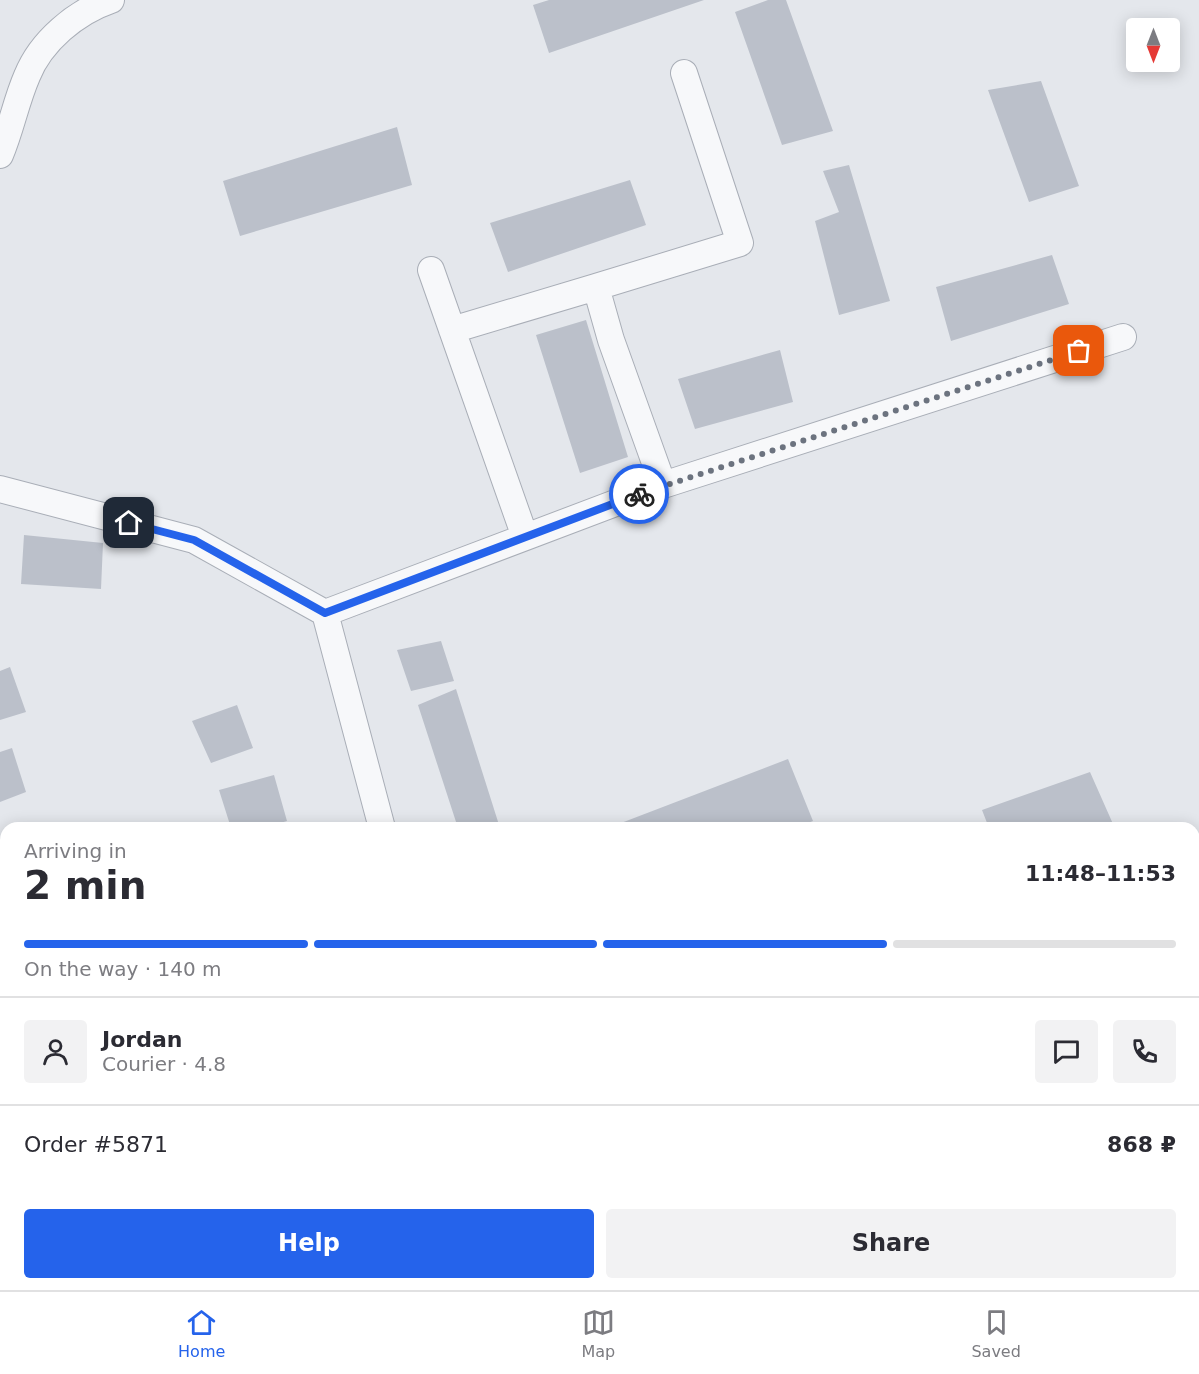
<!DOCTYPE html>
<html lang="en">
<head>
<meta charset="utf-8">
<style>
  body { margin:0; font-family:"DejaVu Sans",sans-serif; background:#f2f2f3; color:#2b2b33; height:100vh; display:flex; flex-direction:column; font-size:22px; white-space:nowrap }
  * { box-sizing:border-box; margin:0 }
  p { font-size:20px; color:#7c7c81 }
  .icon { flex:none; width:33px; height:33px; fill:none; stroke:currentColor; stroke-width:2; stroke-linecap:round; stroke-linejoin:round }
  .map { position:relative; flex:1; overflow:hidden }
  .sheet { position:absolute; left:0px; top:822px; width:1200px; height:468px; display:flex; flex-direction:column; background:#fff; border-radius:18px 18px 0 0; box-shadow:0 3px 15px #0003 }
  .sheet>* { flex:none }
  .needle { width:39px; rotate:180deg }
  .fabs { position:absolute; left:1126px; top:18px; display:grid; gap:12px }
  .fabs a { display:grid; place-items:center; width:54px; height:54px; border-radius:6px; background:#fff; box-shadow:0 3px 15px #0003; font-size:30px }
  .pin { position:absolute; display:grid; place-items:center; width:51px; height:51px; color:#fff; margin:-26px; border-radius:12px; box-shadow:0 3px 9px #0006 }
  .courier { position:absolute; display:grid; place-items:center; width:60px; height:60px; margin:-30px; border:4px solid #2563eb; border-radius:50%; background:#fff; color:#222; box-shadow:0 2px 8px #0007 }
  .headline em { font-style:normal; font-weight:800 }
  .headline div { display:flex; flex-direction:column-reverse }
  .headline { display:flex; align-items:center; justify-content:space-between; height:102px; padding:0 24px }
  h1 { font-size:39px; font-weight:800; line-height:45px }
  .bar { display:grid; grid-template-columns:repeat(4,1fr); gap:9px 6px; align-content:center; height:72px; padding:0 24px }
  .bar i { height:8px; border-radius:4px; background:#e1e1e2 }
  .bar .active { background:#2563eb }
  .bar p { grid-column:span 4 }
  .line { display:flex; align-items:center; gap:15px; padding:0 24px; border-top:2px solid #e1e1e2 }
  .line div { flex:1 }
  .round { display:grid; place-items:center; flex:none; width:63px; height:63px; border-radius:6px; background:#f2f2f3 }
  .cta { display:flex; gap:12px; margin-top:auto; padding:12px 24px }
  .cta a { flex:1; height:69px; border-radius:6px; background:#2563eb; color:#fff; font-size:24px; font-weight:800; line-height:69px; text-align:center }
  .cta a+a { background:#f2f2f3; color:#2b2b33 }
  .dock { display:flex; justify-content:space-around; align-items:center; height:84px; border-top:2px solid #e1e1e2; background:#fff; font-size:16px; color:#7c7c81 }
  .dock a { display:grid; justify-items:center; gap:3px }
  .dock .active { color:#2563eb }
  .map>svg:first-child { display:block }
  .building { fill:#bbc0ca }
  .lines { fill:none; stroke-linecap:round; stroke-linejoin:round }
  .street-casing { stroke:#a9aeb7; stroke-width:28 }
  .street { stroke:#f7f8fa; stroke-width:26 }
  .done { stroke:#6c737f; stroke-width:6; stroke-dasharray:0 10.8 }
  .route { stroke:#2563eb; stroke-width:8 }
</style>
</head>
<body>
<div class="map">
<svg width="1199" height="1290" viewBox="0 0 1199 1290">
  <rect width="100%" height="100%" fill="#e4e7ec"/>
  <path class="building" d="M549 0H704L549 53 533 5Z
    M768 0H786L833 131 782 145 735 12Z
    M1041 81 1079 186 1029 202 988 90Z
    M397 127 412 185 240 236 223 181Z
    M849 165 890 301 839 315 815 221 839 212 823 171Z
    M630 180 646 225 508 272 490 223Z
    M1052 255 1069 304 951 341 936 287Z
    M586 320 628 457 580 473 536 335Z
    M780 350 793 402 695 429 678 379Z
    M24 535 103 543 101 589 21 584Z
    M441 641 454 681 411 691 397 650Z
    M10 667 26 712 0 720V671Z
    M456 689 500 828H458L418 705Z
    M237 705 253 748 211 763 192 721Z
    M12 748 26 792 0 802V752Z
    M788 759 813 821 795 828H608Z
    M1090 772 1113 824 1104 828H989L982 810Z
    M274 775 287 821 263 828H231L219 790Z
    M6 1247V1274L0 1259V1249Z
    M9 1284H64L66 1290H12Z
    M600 1284H649L651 1290H602Z"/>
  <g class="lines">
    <g class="street-casing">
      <path id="street" d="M0 155C11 129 16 101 27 76 41 41 76 12 111 0
        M431 270 525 537
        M596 287 740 243 684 73
        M452 330 596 287 611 340 663 485
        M0 489 194 540 325 613
        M325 613 663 485 1123 337
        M325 613 382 828
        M0 1009 6 1025
        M1194 1175 1199 1174
        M105 1284 108 1290
        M503 1284 505 1290
        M811 1290 831 1284"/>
    </g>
    <use href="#street" class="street"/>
  </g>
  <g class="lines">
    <path class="done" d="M639 494 1079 351"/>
    <path class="route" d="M129 523 194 540 325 613 639 494"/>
  </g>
</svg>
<div class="fabs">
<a><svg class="needle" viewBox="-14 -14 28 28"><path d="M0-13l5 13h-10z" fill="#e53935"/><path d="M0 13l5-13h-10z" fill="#7c7c81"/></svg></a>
</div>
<div class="pin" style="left:1079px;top:351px;background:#ea580c"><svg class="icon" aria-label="bag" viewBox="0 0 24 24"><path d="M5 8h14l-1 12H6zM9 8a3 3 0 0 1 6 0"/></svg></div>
<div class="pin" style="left:129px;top:523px;background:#1f2937"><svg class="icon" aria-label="home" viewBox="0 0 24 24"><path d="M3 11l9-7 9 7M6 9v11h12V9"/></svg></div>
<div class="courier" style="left:639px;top:494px"><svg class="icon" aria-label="bike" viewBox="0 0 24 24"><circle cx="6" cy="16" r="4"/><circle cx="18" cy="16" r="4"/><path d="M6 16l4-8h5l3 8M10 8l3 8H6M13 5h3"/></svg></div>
<section class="sheet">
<div class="headline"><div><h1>2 min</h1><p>Arriving in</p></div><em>11:48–11:53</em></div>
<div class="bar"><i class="active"></i><i class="active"></i><i class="active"></i><i></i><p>On the way · 140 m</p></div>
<div class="line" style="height:108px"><a class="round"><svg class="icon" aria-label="person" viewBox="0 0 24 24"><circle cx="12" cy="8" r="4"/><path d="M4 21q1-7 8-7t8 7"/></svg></a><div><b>Jordan</b><p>Courier · 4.8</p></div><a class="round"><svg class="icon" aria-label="chat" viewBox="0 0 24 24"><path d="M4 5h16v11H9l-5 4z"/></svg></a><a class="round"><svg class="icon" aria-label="phone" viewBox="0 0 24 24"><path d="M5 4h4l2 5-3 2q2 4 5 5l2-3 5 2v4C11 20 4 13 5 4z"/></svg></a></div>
<div class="line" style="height:78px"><div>Order #5871</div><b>868 ₽</b></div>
<div class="cta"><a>Help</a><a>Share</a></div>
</section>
</div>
<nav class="dock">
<a class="active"><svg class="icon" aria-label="home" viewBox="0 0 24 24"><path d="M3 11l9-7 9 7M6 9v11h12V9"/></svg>Home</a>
<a><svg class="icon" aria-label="map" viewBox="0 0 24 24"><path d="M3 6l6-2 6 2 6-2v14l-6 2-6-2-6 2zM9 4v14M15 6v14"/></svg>Map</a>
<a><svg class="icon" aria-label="saved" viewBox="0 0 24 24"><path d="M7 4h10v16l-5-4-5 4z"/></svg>Saved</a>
</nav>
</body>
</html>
